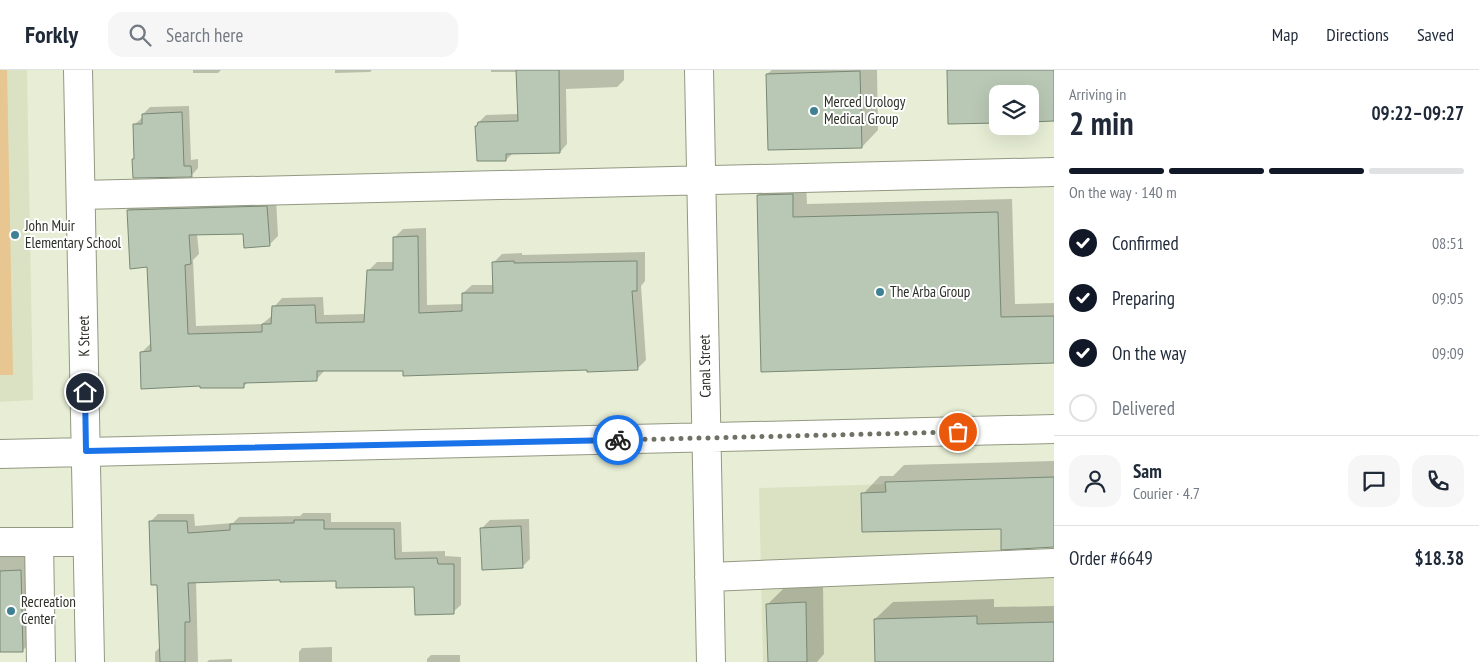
<!DOCTYPE html>
<html lang="en">
<head>
<meta charset="utf-8">
<style>
  body { margin:0; font-family:"PT Sans Narrow",sans-serif; background:#f6f6f7; color:#1f2937; height:100vh; display:flex; flex-direction:column; font-size:19px; white-space:nowrap }
  * { box-sizing:border-box; margin:0 }
  p { font-size:16px; color:#747a83 }
  .icon { flex:none; width:28px; height:28px; fill:none; stroke:currentColor; stroke-width:2; stroke-linecap:round; stroke-linejoin:round }
  .map { position:relative; flex:1; overflow:hidden }
  .panel { display:flex; flex-direction:column; background:#fff; width:425px }
  .panel>* { flex:none }
  .buttons { position:absolute; left:989px; top:15px; display:grid; gap:10px }
  .buttons a { display:grid; place-items:center; width:50px; height:50px; border-radius:10px; background:#fff; box-shadow:0 5px 20px #0002; font-size:25px }
  .pin { position:absolute; display:grid; place-items:center; width:42px; height:42px; color:#fff; margin:-21px; border:2px solid #fff; border-radius:50%; box-shadow:0 1px 5px #0007 }
  .courier { position:absolute; display:grid; place-items:center; width:50px; height:50px; margin:-25px; border:4px solid #1a73e8; border-radius:50%; background:#fff; color:#222; box-shadow:0 1px 6px #0007 }
  .headline em { font-style:normal; font-weight:700 }
  .headline div { display:flex; flex-direction:column-reverse }
  .headline { display:flex; align-items:center; justify-content:space-between; height:85px; padding:0 15px }
  h1 { font-size:32px; font-weight:700; line-height:38px }
  .bar { display:grid; grid-template-columns:repeat(4,1fr); gap:8px 5px; align-content:center; height:60px; padding:0 15px }
  .bar i { height:6px; border-radius:4px; background:#e0e1e3 }
  .bar .selected { background:#111827 }
  .bar p { grid-column:span 4 }
  .line { display:flex; align-items:center; gap:12px; padding:0 15px; border-top:1px solid #e0e1e3 }
  .line div { flex:1 }
  .round { display:grid; place-items:center; flex:none; width:52px; height:52px; border-radius:15px; background:#f6f6f7 }
  ol { padding:0 15px; list-style:none }
  li { display:flex; align-items:center; gap:15px; height:55px }
  li p { margin-inline-start:auto }
  li .icon { padding:5px; border-radius:50%; background:#111827; color:#fff; stroke-width:4 }
  li:last-child { color:#747a83 }
  li i { width:28px; height:28px; border:2px solid #e0e1e3; border-radius:50% }
  header { display:flex; align-items:center; gap:30px; box-sizing:border-box; height:70px; padding:0 25px; background:#fff; border-bottom:1px solid #e0e1e3 }
  header strong { font-size:24px }
  nav { display:flex; gap:28px; margin-inline-start:auto; font-size:18px }
  .search { width:350px; height:45px; background:#f6f6f7; display:flex; align-items:center; gap:12px; box-sizing:border-box; padding:0 18px; border-radius:15px; color:#747a83; font-size:19px }
  main { display:flex; flex:1; min-height:0 }
  .map>svg:first-child { display:block }
  .built { fill:#dae2c3 }
  .green { fill:#e7c691 }
  .shadow { fill:#0003 }
  .building { fill:#b9c8b4; stroke:#798875 }
  .lines { fill:none; stroke-linecap:round; stroke-linejoin:round }
  .minor-casing { stroke:#939882; stroke-width:30 }
  .minor { stroke:#fff; stroke-width:28 }
  .done { stroke:#6e7264; stroke-width:5; stroke-dasharray:0 9 }
  .route { stroke:#1a73e8; stroke-width:6 }
  .poi-dot { fill:#3f8193; stroke:#fff; stroke-width:2 }
  .labels { text-anchor:middle; stroke-width:4; stroke-linejoin:round; paint-order:stroke }
  .poi-label { font-size:15px; fill:#2d3027; stroke:#fff; text-anchor:start }
  .street-label { font-size:15px; fill:#2d3027; stroke:#fff }
</style>
</head>
<body>
<header>
<strong>Forkly</strong>
<div class="search"><svg class="icon" aria-label="search" viewBox="0 0 24 24"><circle cx="10" cy="10" r="6"/><path d="M15 15l6 6"/></svg>Search here</div>
<nav><a>Map</a><a>Directions</a><a>Saved</a></nav>
</header>
<main>
<div class="map">
<svg width="1054" height="592" viewBox="0 0 1054 592">
  <rect width="100%" height="100%" fill="#e7eed5"/>
  <path class="built" d="M0 0H27L33 330 0 332Z
    M1054 409V592H763L759 418Z"/>
  <path class="green" d="M0 0H7L13 305H0Z"/>
  <path class="shadow" d="M193 0H221L218 3H193Z
    M335 0H372L370 2 335 3Z
    M491 0H624V10L617 17 566 19 567 74 560 82 513 83 506 90 479 54V52L486 45 519 44 517 2H491Z
    M772 0H877L878 60 862 77 767 4Z
    M189 36 191 90 198 89V98L191 106 135 88 134 55 143 47V44L150 37Z
    M806 110 807 134 1012 129 1015 234 1054 233V292L763 300 758 125 772 111Z
    M276 128 278 166 269 175 244 163 197 164 199 184 193 190 196 256 262 254 273 245 274 237 282 228 323 227 324 245 366 244 368 201 377 192H394V168L403 159 426 158 427 235 464 234 463 223 472 215H494L493 193 502 184 522 183V185L645 182V211L641 216 646 290 637 299 325 300 316 310 249 311 244 316 201 314 141 283 150 274H152L148 196 128 140 136 131Z
    M1054 391V477L1002 478V457L863 424 880 406H893L904 395Z
    M303 443H331V452H401L402 482 445 481V486L461 487V535L453 542 415 515 337 510 281 509 196 511 198 592H155V582L161 576 159 513 150 452 158 444H194L195 456 233 453 239 447 300 446Z
    M529 449 530 489 522 497 482 458 490 450Z
    M0 487H35L37 566 23 580 0 581Z
    M823 515 824 584 817 592H769L768 534 785 517Z
    M994 529V537L1054 536V592H876L875 549 893 532Z
    M332 577V592H299V582L302 578Z
    M431 585H460V592H427V589Z
    M232 589V592H207L209 590Z"/>
  <path class="building" d="M516 0H559L560 83 506 84V91H477L475 56H477L478 52 518 51Z
    M947 0H1054V51L1030 52V24H998V53L948 54Z
    M860 1 862 78 768 80 766 4Z
    M182 42 184 96H191L192 107 133 108 132 89H134L133 54H142V44Z
    M793 124V147L998 142 1001 247 1054 246V293L761 302 757 125Z
    M267 136 270 176 244 178 243 164 189 165 191 194 185 195 188 264 262 262V254H271L272 236 315 235 316 253 364 252 367 200H393V167L418 166 419 243 462 241V223H493L492 192 514 191V193L637 191V221H632L638 300 587 302V300L403 306V301H317V311L244 313V318H200V316L141 319 140 282 151 281 147 197 130 199 127 140Z
    M1054 407V477L1001 480V459L862 462 861 423 886 422 885 412Z
    M294 450H324V459H394L395 489 437 488 438 494H454V544L415 545 414 517 336 518V511L280 512V510L188 513 190 552H185V592H160L157 515H151L149 451H187L188 463 230 460V454L294 453Z
    M521 456 523 498 482 500 480 458Z
    M21 500 23 582H0V501Z
    M806 532 807 592H768L766 534Z
    M977 546V554L1054 552V592H875L874 549Z"/>
  <g class="lines">
    <g class="minor-casing">
      <path id="minor" d="M78 0 90 592
        M699 0 711 592
        M81 125 1054 102
        M0 384 1054 359
        M0 472H87
        M39 472 41 592
        M709 507 1054 493"/>
    </g>
    <use href="#minor" class="minor"/>
  </g>
  <g class="lines">
    <path class="done" d="M618 370 958 362"/>
    <path class="route" d="M85 322 86 381 618 370"/>
  </g>
  <g class="poi-dot">
    <circle cx="814" cy="41" r="5"/>
    <circle cx="15" cy="165" r="5"/>
    <circle cx="880" cy="222" r="5"/>
    <circle cx="11" cy="541" r="5"/>
  </g>
  <g class="labels">
    <g class="poi-label">
      <text x="824" y="37">Merced Urology<tspan x="824" dy="17">Medical Group</tspan></text>
      <text x="25" y="161">John Muir<tspan x="25" dy="17">Elementary School</tspan></text>
      <text x="890" y="227">The Arba Group</text>
      <text x="21" y="537">Recreation<tspan x="21" dy="17">Center</tspan></text>
    </g>
    <g class="street-label">
      <text transform="translate(84 266) rotate(-91)" y="5">K Street</text>
      <text transform="translate(705 296) rotate(-91)" y="5">Canal Street</text>
    </g>
  </g>
</svg>
<div class="buttons">
<a><svg class="icon" aria-label="layers" viewBox="0 0 24 24"><path d="M12 4l9 5-9 5-9-5zM3 14l9 5 9-5"/></svg></a>
</div>
<div class="pin" style="left:958px;top:362px;background:#ea580c"><svg class="icon" aria-label="bag" viewBox="0 0 24 24"><path d="M5 8h14l-1 12H6zM9 8a3 3 0 0 1 6 0"/></svg></div>
<div class="pin" style="left:85px;top:322px;background:#1f2937"><svg class="icon" aria-label="home" viewBox="0 0 24 24"><path d="M3 11l9-7 9 7M6 9v11h12V9"/></svg></div>
<div class="courier" style="left:618px;top:370px"><svg class="icon" aria-label="bike" viewBox="0 0 24 24"><circle cx="6" cy="16" r="4"/><circle cx="18" cy="16" r="4"/><path d="M6 16l4-8h5l3 8M10 8l3 8H6M13 5h3"/></svg></div>
</div>
<section class="panel">
<div class="headline"><div><h1>2 min</h1><p>Arriving in</p></div><em>09:22–09:27</em></div>
<div class="bar"><i class="selected"></i><i class="selected"></i><i class="selected"></i><i></i><p>On the way · 140 m</p></div>
<ol>
<li><svg class="icon" aria-label="check" viewBox="0 0 24 24"><path d="M5 12l5 5 9-10"/></svg>Confirmed<p>08:51</p></li>
<li><svg class="icon" aria-label="check" viewBox="0 0 24 24"><path d="M5 12l5 5 9-10"/></svg>Preparing<p>09:05</p></li>
<li><svg class="icon" aria-label="check" viewBox="0 0 24 24"><path d="M5 12l5 5 9-10"/></svg>On the way<p>09:09</p></li>
<li><i></i>Delivered</li>
</ol>
<div class="line" style="height:90px"><a class="round"><svg class="icon" aria-label="person" viewBox="0 0 24 24"><circle cx="12" cy="8" r="4"/><path d="M4 21q1-7 8-7t8 7"/></svg></a><div><b>Sam</b><p>Courier · 4.7</p></div><a class="round"><svg class="icon" aria-label="chat" viewBox="0 0 24 24"><path d="M4 5h16v11H9l-5 4z"/></svg></a><a class="round"><svg class="icon" aria-label="phone" viewBox="0 0 24 24"><path d="M5 4h4l2 5-3 2q2 4 5 5l2-3 5 2v4C11 20 4 13 5 4z"/></svg></a></div>
<div class="line" style="height:65px"><div>Order #6649</div><b>$18.38</b></div>
</section>
</main>
</body>
</html>
